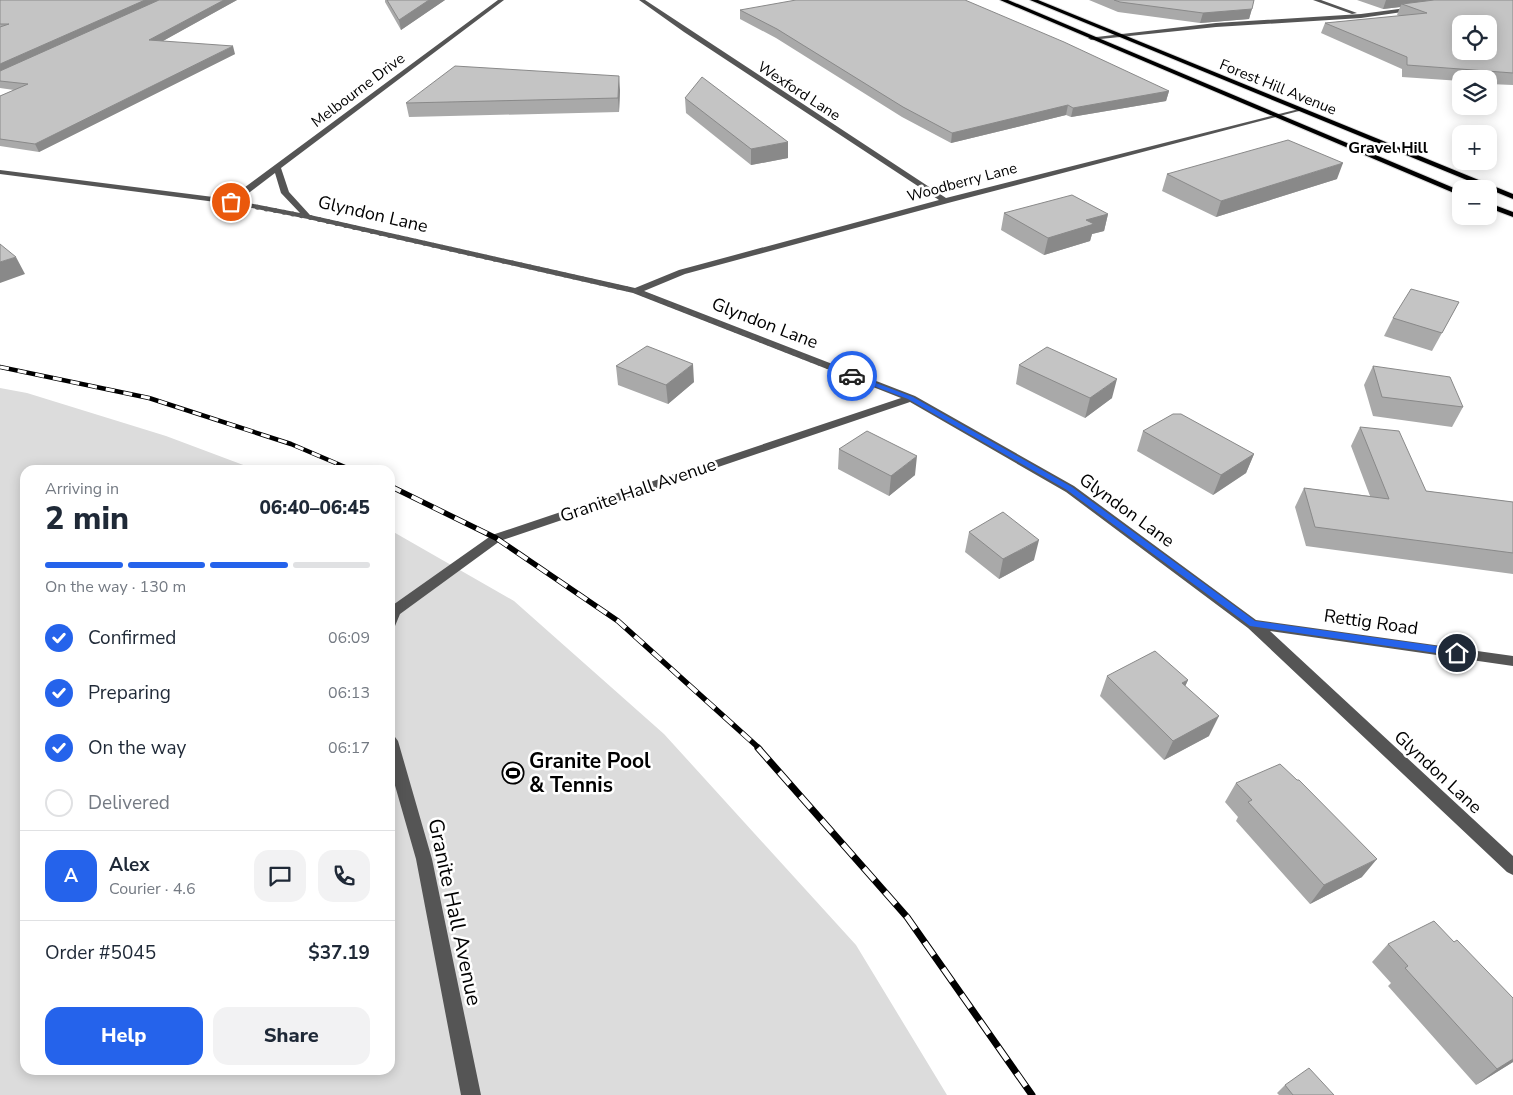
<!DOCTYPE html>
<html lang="en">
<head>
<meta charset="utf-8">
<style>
  body { margin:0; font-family:"Nunito Sans",sans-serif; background:#f2f2f3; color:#1f2937; height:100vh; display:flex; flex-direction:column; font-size:19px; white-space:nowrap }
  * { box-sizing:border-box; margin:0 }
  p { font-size:16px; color:#747a83 }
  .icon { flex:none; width:28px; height:28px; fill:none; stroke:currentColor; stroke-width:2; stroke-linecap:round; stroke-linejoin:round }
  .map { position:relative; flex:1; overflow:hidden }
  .panel { position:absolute; left:20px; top:465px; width:375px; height:610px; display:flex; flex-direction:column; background:#fff; border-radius:15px; box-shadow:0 2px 12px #0003 }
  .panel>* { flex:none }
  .controls { position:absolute; left:1452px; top:15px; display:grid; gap:10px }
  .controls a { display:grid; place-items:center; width:45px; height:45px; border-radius:10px; background:#fff; box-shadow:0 2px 12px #0003; font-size:25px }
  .pin { position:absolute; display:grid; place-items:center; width:42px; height:42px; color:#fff; margin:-21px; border:2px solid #fff; border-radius:50%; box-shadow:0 1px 5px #0007 }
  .courier { position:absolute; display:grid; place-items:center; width:50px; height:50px; margin:-25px; border:4px solid #2563eb; border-radius:50%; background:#fff; color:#222; box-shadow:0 1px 6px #0007 }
  .headline em { font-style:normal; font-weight:800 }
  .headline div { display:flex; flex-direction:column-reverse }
  .headline { display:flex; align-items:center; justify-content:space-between; height:85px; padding:0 25px }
  h1 { font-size:32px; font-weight:800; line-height:38px }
  .bar { display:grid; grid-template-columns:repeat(4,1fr); gap:8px 5px; align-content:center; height:60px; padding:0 25px }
  .bar i { height:6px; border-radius:4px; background:#e0e1e3 }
  .bar .active { background:#2563eb }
  .bar p { grid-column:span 4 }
  .line { display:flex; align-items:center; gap:12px; padding:0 25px; border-top:1px solid #e0e1e3 }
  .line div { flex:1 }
  .round { display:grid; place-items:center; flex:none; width:52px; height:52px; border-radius:15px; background:#f2f2f3 }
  ol { padding:0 25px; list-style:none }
  li { display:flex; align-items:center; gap:15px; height:55px }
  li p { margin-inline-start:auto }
  li .icon { padding:5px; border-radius:50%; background:#2563eb; color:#fff; stroke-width:4 }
  li:last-child { color:#747a83 }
  li i { width:28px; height:28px; border:2px solid #e0e1e3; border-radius:50% }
  .primary-button { display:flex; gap:10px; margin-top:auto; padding:10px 25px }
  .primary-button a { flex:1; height:58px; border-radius:15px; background:#2563eb; color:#fff; font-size:20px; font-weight:800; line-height:58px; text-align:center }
  .primary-button a+a { background:#f2f2f3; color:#1f2937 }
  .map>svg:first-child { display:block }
  .green { fill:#dcdcdc }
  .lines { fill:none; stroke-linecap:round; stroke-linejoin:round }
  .major-casing { stroke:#dbdbdb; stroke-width:2 }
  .minor { fill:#555; fill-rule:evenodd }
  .major { fill:#000; fill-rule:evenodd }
  .rail-far2-casing { stroke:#000; stroke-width:4.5 }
  .rail-far1-casing { stroke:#000; stroke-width:5.5 }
  .rail-casing { stroke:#000; stroke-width:7 }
  .rail-far2 { stroke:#fff; stroke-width:3; stroke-dasharray:9; stroke-linecap:butt }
  .rail-far1 { stroke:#fff; stroke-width:4; stroke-dasharray:12; stroke-linecap:butt }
  .rail { stroke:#fff; stroke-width:5; stroke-dasharray:16; stroke-linecap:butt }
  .wall { fill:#a9a9a9 }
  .shaded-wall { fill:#898989 }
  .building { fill:#c4c4c4; stroke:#898989; fill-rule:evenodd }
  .route { fill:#2563eb }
  .done { stroke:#595959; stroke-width:5; stroke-dasharray:0 9 }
  .labels { text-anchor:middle; stroke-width:5; stroke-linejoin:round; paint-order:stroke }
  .far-street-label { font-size:15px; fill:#000; stroke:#fff }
  .far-neighbourhood-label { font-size:16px; font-weight:bold; fill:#000; stroke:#fff }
  .street-label { font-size:18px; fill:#000; stroke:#fff }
  .near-poi-label { font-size:21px; font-weight:bold; fill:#000; stroke:#fff; text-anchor:start }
  .near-street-label { font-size:21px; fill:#000; stroke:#fff }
</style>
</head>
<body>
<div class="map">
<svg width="1513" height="1095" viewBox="0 0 1513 1095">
  <rect width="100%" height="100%" fill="#fff"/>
  <path class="green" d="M0 388 27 393 166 436 257 470H25V1070H390V530L514 601 664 734 856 945 947 1095H0Z"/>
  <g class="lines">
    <g class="major-casing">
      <path id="major" d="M1000 0H1008L1461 191V196Z
        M1030 0H1038L1513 194V199Z
        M1489 203 1513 212V217L1489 208Z"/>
    </g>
    <path class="minor" d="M498 0H504L281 168 289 192 310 215 635 288 679 270 939 200 684 32 639 0H645L946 198 1299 109V111L948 203 685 274 644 291 915 396 1074 486 1256 620 1513 656V666L1270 631 1513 856V875L1507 872 1248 628 1066 492 910 402 500 541 400 614 395 626 390 627V607L492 535 901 398 633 293 308 219 231 204 0 174V170L229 199ZM275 173 281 193 300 213 238 201Z
      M1313 0H1321L1357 13 1352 14Z
      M1414 7 1416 10 1361 18 1216 27 1091 40 1088 38 1216 23 1361 14Z
      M390 735 395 737 398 741 432 859 481 1095H461L416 859 390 768Z"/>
    <use href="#major" class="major"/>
    <g class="rail-far2-casing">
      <path id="rail-far2" d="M0 367 149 398 291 444 352 470"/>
    </g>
    <g class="rail-far1-casing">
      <path id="rail-far1" d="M390 486 496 538 618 621 760 749"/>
    </g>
    <g class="rail-casing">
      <path id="rail" d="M758 748 907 917 1032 1095"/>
    </g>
    <use href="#rail-far2" class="rail-far2"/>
    <use href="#rail-far1" class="rail-far1"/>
    <use href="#rail" class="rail"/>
  </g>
  <path class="wall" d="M0 0H237L163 41 235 54 39 152 0 146V96L14 90 0 88Z
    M385 0H445L401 30 385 2Z
    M1089 0H1254L1249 19 1200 23 1118 12Z
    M1357 0H1513V85L1489 84V79H1461V81L1402 77V69L1321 33 1325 23 1400 16 1397 15 1400 7 1383 9Z
    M740 10 1169 91 1166 101 1071 117 1066 115 951 143 902 117 776 38 740 19Z
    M620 90 619 112 409 117 406 103Z
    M685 98 788 142V158L751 165 686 113Z
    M1167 174 1337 179 1216 217 1162 191Z
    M1004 213 1108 214 1104 231 1092 234 1090 241 1044 255 1001 230Z
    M1459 302 1432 351 1384 336 1393 318Z
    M1019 365 1112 398 1085 418 1016 384Z
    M616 366 694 382 668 404 618 385Z
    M1373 366 1463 407 1452 427 1373 416 1364 385Z
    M1360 427 1426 491 1513 502V574L1306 546 1295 507 1304 488 1370 496 1351 446Z
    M1143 431 1254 454 1246 473 1213 495 1137 451Z
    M839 449 915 475 889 496 838 469Z
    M969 532 1034 560 999 579 965 552Z
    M1107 676 1188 680 1185 686 1209 736 1164 760 1100 696Z
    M1236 783 1362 877 1310 904 1236 821 1238 817 1225 802Z
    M1388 944 1513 1062 1476 1085 1388 986 1391 983 1372 962Z
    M1285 1085 1334 1095H1279L1277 1093Z"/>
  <path class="shaded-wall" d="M145 0H162L0 73V64Z
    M224 0H237L152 47 149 40Z
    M429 0H445L401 30 399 20Z
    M1386 0H1460L1402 4 1400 7 1383 9Z
    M1252 9 1249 19 1200 23 1203 13Z
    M233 46 235 54 39 152 35 144Z
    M619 76 620 90 619 112 618 98Z
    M1169 91 1166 101 1071 117 1073 108Z
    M1068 105 1066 115 951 143 952 133Z
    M788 142V158L751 165V149Z
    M1343 163 1337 179 1216 217 1221 201Z
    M1108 214 1104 231 1092 234 1090 241 1044 255 1048 238 1086 220Z
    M16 257 25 274 0 283V262Z
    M693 364 694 382 668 404 666 385Z
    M1117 379 1112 398 1085 418 1090 398Z
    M1254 454 1246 473 1213 495 1221 475Z
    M917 456 915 475 889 496 891 476Z
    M1039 540 1034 560 999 579 1003 559Z
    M1188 680 1179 700 1182 683Z
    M1219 716 1209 736 1164 760 1173 741Z
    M1377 859 1362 877 1310 904 1324 885Z
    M1513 1059V1062L1476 1085 1497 1069Z"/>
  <path class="building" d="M0 0H145L0 64V27L9 24H0Z
    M159 0H224L149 40 233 46 35 144 0 139V96L28 84 0 81V71Z
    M387 0H429L399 20Z
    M796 0H965L1064 42 1169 91 1073 108 1068 105 952 133 903 107 777 29 740 10Z
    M1114 0H1254L1252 9 1203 13 1120 2Z
    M1434 0H1513V73L1407 65V57L1325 23 1427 13 1402 4ZM1461 24H1489V51H1461Z
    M455 66 619 76 618 98 406 103Z
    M702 77 788 142 751 149 685 98Z
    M1288 140 1343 163 1221 201 1167 174Z
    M1072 195 1108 214 1086 220 1094 224 1048 238 1004 213Z
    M0 244 16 257 0 262Z
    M1411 289 1459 302 1442 333 1393 318Z
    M647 346 693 364 666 385 616 366Z
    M1047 347 1117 379 1090 398 1019 365Z
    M1373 366 1450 377 1463 407 1382 397Z
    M1173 414H1181L1254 454 1221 475 1143 431Z
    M1360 427 1399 431 1426 491 1513 502V553L1315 527 1304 488 1389 499Z
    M867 431 917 456 891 476 839 449Z
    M1003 512 1039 540 1003 559 969 532Z
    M1155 651 1188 680 1182 683 1219 716 1173 741 1107 676Z
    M1280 764 1297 780H1299L1377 859 1324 885 1248 802 1252 800 1236 783Z
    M1434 921 1454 942 1457 940 1513 998V1059L1497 1069 1405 968 1408 966 1388 944Z
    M1309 1068 1334 1095H1293L1285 1085Z"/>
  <path class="route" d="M852 374 913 397 1072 487 1255 621 1457 649 1462 653 1457 656 1250 626 1067 490 908 399 850 377Z"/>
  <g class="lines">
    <path class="done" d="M231 202 308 217 636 291 852 376"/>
  </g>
  <defs>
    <g id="stadium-ring" transform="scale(1.125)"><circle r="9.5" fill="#fff" stroke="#000" stroke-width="1.5"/><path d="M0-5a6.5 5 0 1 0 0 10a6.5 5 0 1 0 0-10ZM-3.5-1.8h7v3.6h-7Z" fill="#000"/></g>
  </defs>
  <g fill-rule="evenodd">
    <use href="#stadium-ring" x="513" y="773"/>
  </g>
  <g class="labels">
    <g class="far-street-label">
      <text transform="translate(1278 87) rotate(22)" y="5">Forest Hill Avenue</text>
      <text transform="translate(358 90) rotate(-37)" y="5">Melbourne Drive</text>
      <text transform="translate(799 91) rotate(33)" y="5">Wexford Lane</text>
      <text transform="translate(962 182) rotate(-15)" y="5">Woodberry Lane</text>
    </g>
    <g class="far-neighbourhood-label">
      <text x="1388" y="153">Gravel Hill</text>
    </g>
    <g class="street-label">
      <text transform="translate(373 214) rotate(13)" y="6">Glyndon Lane</text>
      <text transform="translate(765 323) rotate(21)" y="6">Glyndon Lane</text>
      <text transform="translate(638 490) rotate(-19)" y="6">Granite Hall Avenue</text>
      <text transform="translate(1127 510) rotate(36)" y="6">Glyndon Lane</text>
      <text transform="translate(1371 622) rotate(8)" y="6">Rettig Road</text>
      <text transform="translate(1438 772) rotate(43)" y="6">Glyndon Lane</text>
    </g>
    <g class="near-poi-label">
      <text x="529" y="768">Granite Pool<tspan x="529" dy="24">&amp; Tennis</tspan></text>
    </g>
    <g class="near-street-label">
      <text transform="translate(455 912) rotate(78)" y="7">Granite Hall Avenue</text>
    </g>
  </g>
</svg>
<div class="controls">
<a><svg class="icon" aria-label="locate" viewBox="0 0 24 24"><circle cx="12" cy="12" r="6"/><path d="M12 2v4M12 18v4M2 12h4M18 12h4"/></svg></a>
<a><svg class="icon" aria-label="layers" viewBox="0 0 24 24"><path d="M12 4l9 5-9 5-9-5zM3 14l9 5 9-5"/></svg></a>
<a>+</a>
<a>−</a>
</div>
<div class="pin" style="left:231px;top:202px;background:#ea580c"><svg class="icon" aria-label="bag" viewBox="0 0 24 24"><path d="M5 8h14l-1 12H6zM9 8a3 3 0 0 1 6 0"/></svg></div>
<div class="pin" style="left:1457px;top:653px;background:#1f2937"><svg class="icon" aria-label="home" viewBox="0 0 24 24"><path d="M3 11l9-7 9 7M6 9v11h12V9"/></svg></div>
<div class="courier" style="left:852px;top:376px"><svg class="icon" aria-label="car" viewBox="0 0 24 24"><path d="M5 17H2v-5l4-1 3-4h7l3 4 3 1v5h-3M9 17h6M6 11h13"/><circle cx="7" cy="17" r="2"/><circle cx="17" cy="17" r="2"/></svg></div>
<section class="panel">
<div class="headline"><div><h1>2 min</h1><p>Arriving in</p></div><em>06:40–06:45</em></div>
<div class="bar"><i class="active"></i><i class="active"></i><i class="active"></i><i></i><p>On the way · 130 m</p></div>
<ol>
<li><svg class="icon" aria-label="check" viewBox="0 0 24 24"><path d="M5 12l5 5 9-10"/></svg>Confirmed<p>06:09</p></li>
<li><svg class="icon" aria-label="check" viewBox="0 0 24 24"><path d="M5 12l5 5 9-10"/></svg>Preparing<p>06:13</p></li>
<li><svg class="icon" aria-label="check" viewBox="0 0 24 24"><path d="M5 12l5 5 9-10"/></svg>On the way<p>06:17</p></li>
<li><i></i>Delivered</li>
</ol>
<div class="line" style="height:90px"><b class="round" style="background:#2563eb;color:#fff">A</b><div><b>Alex</b><p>Courier · 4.6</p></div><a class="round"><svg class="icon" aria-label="chat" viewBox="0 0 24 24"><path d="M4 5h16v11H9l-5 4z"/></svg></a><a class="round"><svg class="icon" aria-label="phone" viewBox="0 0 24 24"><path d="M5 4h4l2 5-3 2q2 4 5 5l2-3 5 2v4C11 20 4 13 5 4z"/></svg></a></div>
<div class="line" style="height:65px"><div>Order #5045</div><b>$37.19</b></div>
<div class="primary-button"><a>Help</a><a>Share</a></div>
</section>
</div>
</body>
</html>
